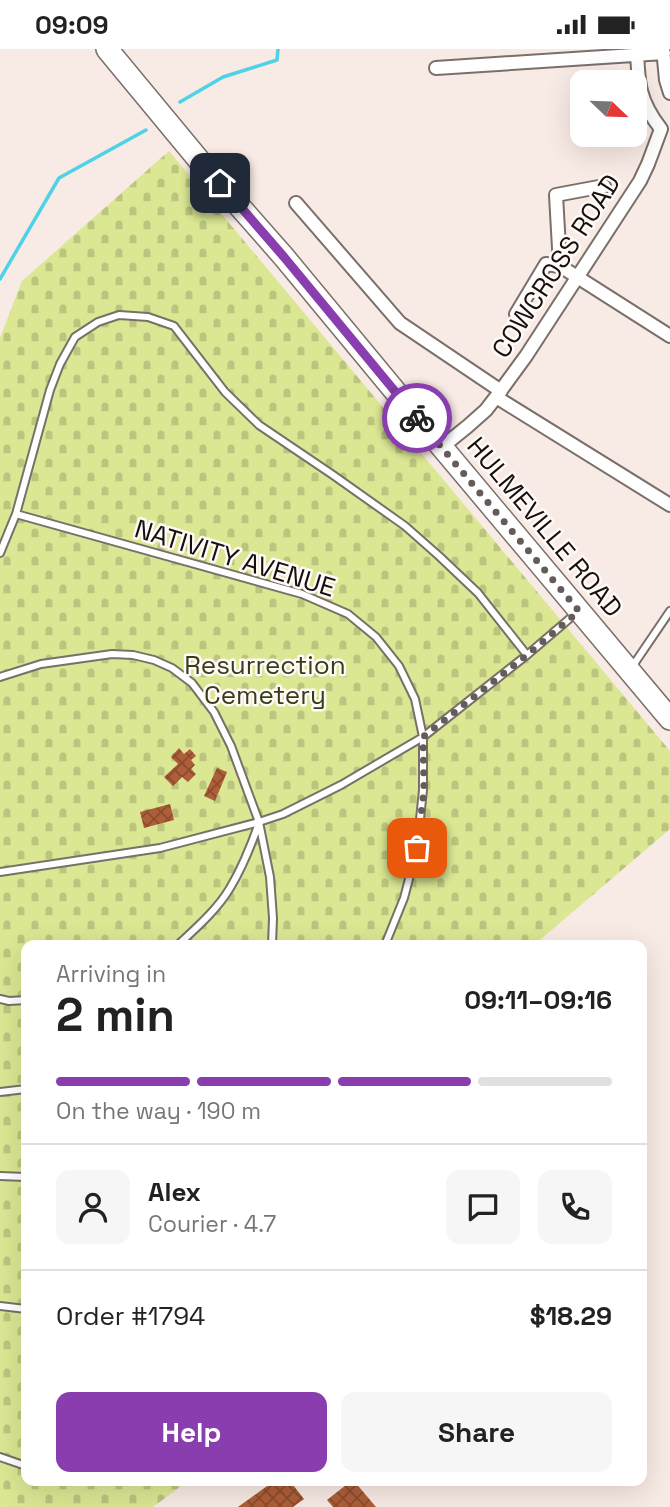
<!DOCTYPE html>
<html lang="en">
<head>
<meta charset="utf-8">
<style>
  body { margin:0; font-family:"Space Grotesk",sans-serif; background:#f6f6f6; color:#222; height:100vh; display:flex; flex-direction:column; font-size:26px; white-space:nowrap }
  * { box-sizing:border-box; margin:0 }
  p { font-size:23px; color:#767676 }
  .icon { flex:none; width:38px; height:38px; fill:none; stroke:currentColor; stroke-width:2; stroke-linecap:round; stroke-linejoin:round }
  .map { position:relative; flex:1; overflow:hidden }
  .sheet { position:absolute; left:21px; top:891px; width:626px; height:546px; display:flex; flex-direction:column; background:#fff; border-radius:14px; box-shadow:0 7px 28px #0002 }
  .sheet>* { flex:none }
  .needle { width:46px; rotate:113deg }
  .controls { position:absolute; left:570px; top:21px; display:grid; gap:14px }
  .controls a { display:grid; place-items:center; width:77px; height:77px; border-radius:14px; background:#fff; box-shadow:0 7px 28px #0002; font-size:35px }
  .pin { position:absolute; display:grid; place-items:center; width:60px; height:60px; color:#fff; margin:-30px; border-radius:14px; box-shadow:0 4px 10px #0006 }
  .courier { position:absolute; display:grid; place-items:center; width:70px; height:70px; margin:-35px; border:5px solid #893dae; border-radius:50%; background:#fff; color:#222; box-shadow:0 2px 9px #0007 }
  .overview em { font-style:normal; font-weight:700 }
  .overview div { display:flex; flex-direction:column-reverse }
  .overview { display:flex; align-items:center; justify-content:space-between; height:119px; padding:0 35px }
  h1 { font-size:46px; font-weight:700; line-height:52px }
  .bar { display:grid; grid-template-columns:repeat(4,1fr); gap:10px 7px; align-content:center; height:84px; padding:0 35px }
  .bar i { height:9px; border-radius:5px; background:#e0e0e0 }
  .bar .active { background:#893dae }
  .bar p { grid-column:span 4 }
  .line { display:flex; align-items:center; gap:18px; padding:0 35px; border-top:2px solid #e0e0e0 }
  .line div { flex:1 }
  .round { display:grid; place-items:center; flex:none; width:74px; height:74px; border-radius:14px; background:#f6f6f6 }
  .primary-button { display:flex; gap:14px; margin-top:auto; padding:14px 35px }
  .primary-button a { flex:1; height:80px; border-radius:14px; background:#893dae; color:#fff; font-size:28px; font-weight:700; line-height:80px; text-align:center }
  .primary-button a+a { background:#f6f6f6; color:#222 }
  .status { display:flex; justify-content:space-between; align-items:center; height:49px; padding:0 35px; background:#fff; direction:ltr }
  .status svg { height:19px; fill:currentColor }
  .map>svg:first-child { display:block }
  .cemetery { fill:url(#cemetery-stones) }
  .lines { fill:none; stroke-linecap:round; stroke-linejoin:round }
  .stream { stroke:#4fd2e7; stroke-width:3.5 }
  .building { fill:url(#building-cross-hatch) }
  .service-casing { stroke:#7a6f69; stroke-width:10 }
  .minor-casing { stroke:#7a6f69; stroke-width:16 }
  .primary-casing { stroke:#7a6f69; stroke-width:24 }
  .service { stroke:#fff; stroke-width:6 }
  .minor { stroke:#fff; stroke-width:12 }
  .primary { stroke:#fff; stroke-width:21 }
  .done { stroke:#645c59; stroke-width:7; stroke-dasharray:0 12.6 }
  .route { stroke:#893dae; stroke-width:9 }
  .labels { text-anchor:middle; stroke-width:5; stroke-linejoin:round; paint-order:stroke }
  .street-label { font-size:26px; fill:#15100e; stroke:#fff9f7 }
  .park-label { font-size:26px; fill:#393d17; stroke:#fff9f7 }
</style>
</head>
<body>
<div class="status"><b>09:09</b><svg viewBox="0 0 49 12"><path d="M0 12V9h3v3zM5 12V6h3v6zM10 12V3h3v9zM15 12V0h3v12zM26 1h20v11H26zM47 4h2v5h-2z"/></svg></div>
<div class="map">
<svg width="670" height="1458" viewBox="0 0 670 1458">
  <defs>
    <pattern id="cemetery-stones" width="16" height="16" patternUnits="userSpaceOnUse" patternTransform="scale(1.75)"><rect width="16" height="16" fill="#dbe793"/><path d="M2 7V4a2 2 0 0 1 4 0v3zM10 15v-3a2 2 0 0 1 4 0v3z" fill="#bbc57e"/></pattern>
    <pattern id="building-cross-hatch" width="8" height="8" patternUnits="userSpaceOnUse" patternTransform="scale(1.75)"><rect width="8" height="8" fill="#ae5e38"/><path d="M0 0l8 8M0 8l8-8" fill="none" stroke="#8c4c2e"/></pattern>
  </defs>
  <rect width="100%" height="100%" fill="#f8eae4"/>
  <path class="cemetery" d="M169 102 670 702V780L534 896H26V1432H188L153 1458H0V289L22 232Z"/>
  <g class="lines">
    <path class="stream" d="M180 53 223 28 277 11 278 0
      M0 230 59 129 146 81"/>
  </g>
  <path class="building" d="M179 699 184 705 190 700 196 707 191 711 195 716 191 720 196 725 188 733 182 728 173 737 164 728 178 715 171 708Z
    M217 719 227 723 215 752 204 747Z
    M170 755 174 771 144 779 140 763Z
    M274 1432H290L304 1450 293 1458H238Z
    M351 1432H354L376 1458H333L327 1451Z"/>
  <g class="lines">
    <g class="service-casing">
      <path id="service" d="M16 465 302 545 348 565 376 588 399 617 415 650 423 688V741L417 799 404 849 385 896
        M0 504 16 465 50 341 60 315 75 288 98 273 119 266 148 268 174 277 225 343 259 376 333 426 405 477 439 507 478 544 527 606
        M632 618 670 562
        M0 628 41 615 112 605 133 606 154 611 172 619 192 634 214 663 231 697 259 773 270 828 273 869 272 896
        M0 823 160 799 259 773 283 765 341 736 423 688 527 606 575 565
        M178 896C196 879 217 861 230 839 242 819 251 797 259 774
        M0 950 9 952 26 951
        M0 1043 26 1040
        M0 1127 26 1128
        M0 1257 26 1260
        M0 1408 26 1417"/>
    </g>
    <g class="minor-casing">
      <path id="minor" d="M663 0 666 31 670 44
        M436 19 664 4
        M604 137 556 146 560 217 670 287
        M296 154 400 274 501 342
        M516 265 546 215 560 217
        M496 348 670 456
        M442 398 468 377 486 361 496 348 526 307 640 132 648 115 661 80C639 52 638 34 637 0"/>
    </g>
    <g class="primary-casing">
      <path id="primary" d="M107 0 203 116 284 208 404 353 670 670"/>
    </g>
    <use href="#service" class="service"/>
    <use href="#minor" class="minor"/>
    <use href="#primary" class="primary"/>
  </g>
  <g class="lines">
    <path class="done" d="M417 799 424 741 423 688 527 606 579 562 417 369"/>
    <path class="route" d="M220 134 284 208 417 369"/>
  </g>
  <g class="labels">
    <g class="street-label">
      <text transform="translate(556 217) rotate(-57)" y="9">COWCROSS ROAD</text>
      <text transform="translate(545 478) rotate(50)" y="9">HULMEVILLE ROAD</text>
      <text transform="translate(235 509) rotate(17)" y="9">NATIVITY AVENUE</text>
    </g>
    <g class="park-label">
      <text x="265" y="625">Resurrection<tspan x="265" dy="30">Cemetery</tspan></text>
    </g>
  </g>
</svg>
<div class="controls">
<a><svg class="needle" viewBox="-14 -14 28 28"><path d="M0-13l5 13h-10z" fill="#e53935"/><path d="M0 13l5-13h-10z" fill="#767676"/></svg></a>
</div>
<div class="pin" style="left:417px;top:799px;background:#ea580c"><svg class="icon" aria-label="bag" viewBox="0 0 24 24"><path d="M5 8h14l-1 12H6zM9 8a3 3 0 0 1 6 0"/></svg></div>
<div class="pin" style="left:220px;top:134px;background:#1f2937"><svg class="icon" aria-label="home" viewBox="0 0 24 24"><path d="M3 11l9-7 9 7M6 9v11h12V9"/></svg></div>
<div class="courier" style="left:417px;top:369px"><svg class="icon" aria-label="bike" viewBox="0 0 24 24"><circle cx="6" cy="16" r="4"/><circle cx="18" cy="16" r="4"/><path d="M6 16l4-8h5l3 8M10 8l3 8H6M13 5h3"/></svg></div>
<section class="sheet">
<div class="overview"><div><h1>2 min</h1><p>Arriving in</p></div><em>09:11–09:16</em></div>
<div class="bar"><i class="active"></i><i class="active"></i><i class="active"></i><i></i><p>On the way · 190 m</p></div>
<div class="line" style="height:126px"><a class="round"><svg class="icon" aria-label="person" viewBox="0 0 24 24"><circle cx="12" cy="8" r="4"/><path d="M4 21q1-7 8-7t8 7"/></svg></a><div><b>Alex</b><p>Courier · 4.7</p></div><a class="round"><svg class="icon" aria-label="chat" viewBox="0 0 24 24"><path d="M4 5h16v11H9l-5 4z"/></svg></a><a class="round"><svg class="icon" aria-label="phone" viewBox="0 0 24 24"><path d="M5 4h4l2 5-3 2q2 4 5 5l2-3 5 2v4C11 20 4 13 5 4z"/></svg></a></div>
<div class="line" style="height:91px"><div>Order #1794</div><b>$18.29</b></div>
<div class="primary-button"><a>Help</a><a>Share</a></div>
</section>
</div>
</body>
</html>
